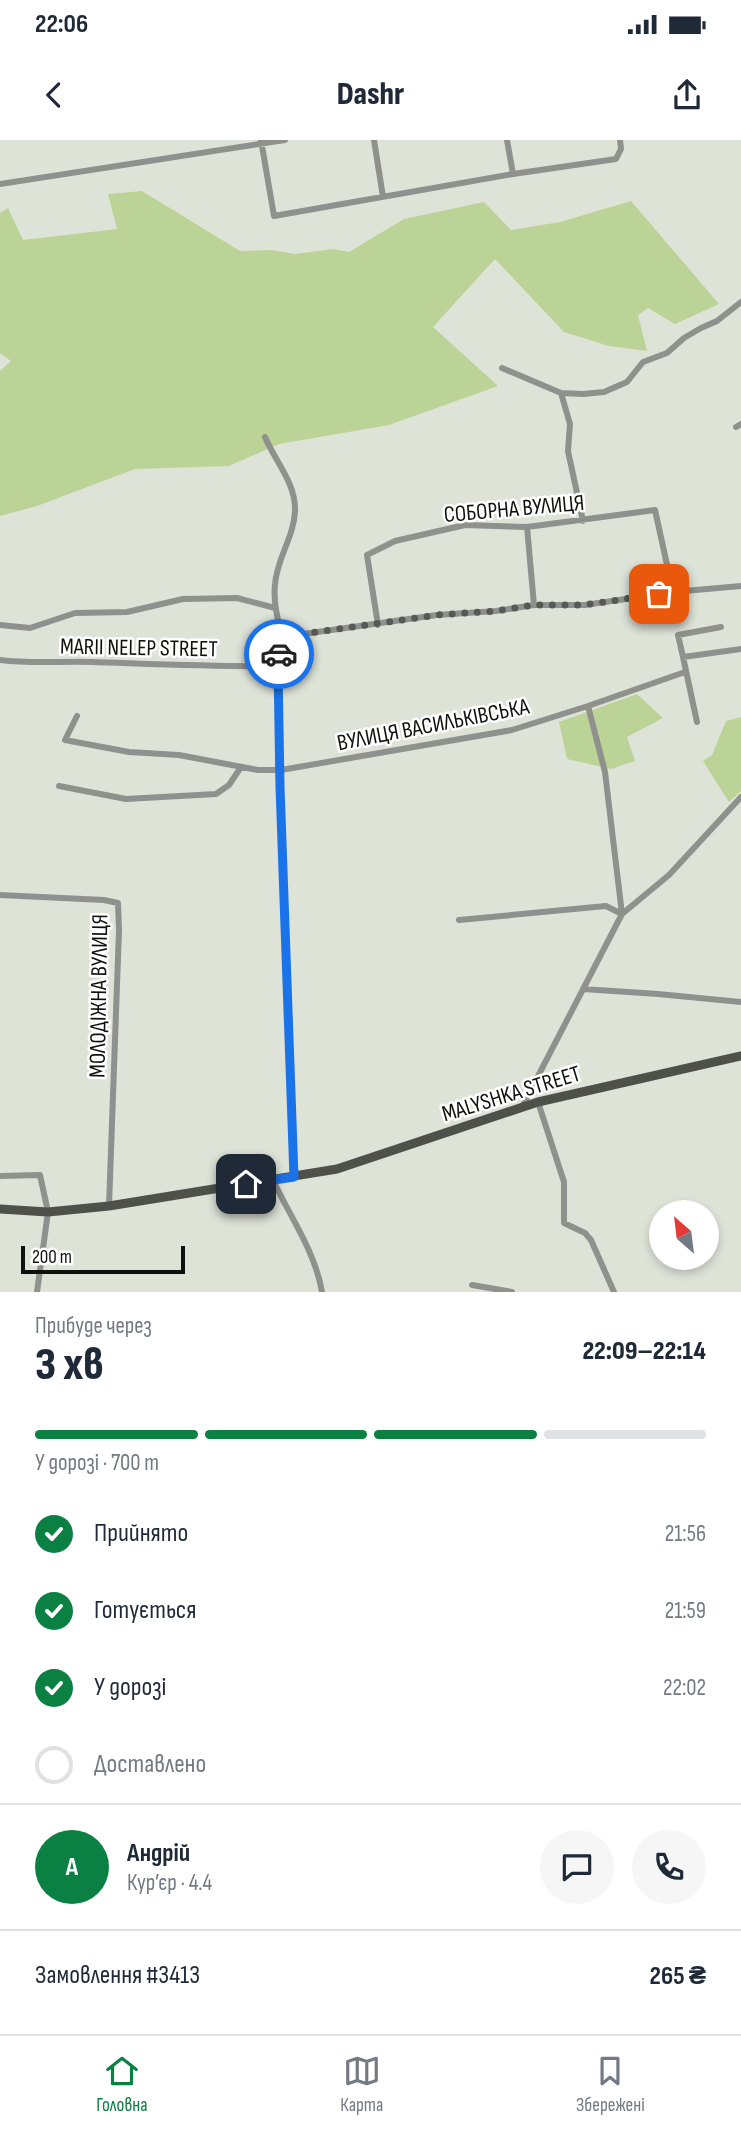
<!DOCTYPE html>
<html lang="uk">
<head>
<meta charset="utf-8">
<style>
  body { margin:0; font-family:"Sofia Sans Condensed",sans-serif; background:#f6f6f7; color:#1f2937; height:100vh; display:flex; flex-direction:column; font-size:26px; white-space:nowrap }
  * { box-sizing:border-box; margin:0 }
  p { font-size:23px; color:#747a83 }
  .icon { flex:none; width:38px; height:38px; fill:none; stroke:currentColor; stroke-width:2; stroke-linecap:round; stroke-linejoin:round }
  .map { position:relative; height:1152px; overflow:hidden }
  .drawer { display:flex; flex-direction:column; background:#fff; flex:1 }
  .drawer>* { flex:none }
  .needle { width:46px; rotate:332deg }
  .fabs { position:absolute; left:649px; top:1060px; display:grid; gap:14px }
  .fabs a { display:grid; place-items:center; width:70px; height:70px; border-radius:50%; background:#fff; box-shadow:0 4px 10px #0003; font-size:35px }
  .scale { position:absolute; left:21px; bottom:18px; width:164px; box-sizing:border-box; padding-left:7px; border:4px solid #0f110d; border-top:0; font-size:19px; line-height:24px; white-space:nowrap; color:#0f110d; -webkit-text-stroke:5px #fff; paint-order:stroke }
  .pin { position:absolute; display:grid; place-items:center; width:60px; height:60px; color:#fff; margin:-30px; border-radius:14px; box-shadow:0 4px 10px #0006 }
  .courier { position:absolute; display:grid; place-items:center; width:70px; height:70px; margin:-35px; border:5px solid #1a73e8; border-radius:50%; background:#fff; color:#222; box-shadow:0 2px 9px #0007 }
  .summary em { font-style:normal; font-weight:800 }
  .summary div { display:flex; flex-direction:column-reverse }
  .summary { display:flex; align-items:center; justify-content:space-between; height:119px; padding:0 35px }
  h1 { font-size:46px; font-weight:800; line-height:52px }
  .bar { display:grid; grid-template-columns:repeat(4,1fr); gap:10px 7px; align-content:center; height:84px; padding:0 35px }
  .bar i { height:9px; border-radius:5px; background:#e0e1e3 }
  .bar .on { background:#0b8043 }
  .bar p { grid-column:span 4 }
  .line { display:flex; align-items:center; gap:18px; padding:0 35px; border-top:2px solid #e0e1e3 }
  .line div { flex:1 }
  .round { display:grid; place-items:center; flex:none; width:74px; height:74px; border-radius:37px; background:#f6f6f7 }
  ol { padding:0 35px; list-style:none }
  li { display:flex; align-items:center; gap:21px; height:77px }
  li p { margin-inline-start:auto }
  li .icon { padding:7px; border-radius:50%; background:#0b8043; color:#fff; stroke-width:4 }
  li:last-child { color:#747a83 }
  li i { width:38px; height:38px; border:4px solid #e0e1e3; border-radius:50% }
  .status { display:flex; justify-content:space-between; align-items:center; height:49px; padding:0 35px; background:#fff; direction:ltr }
  .status svg { height:19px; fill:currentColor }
  header { display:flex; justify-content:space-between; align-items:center; height:91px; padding:0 35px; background:#fff; font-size:32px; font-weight:800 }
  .menu { display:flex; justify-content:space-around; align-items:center; height:98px; border-top:2px solid #e0e1e3; background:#fff; font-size:19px; color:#747a83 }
  .menu a { display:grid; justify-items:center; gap:4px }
  .menu .on { color:#0b8043 }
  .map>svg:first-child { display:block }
  .green { fill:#bbd396 }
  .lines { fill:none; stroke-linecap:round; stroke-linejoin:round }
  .minor { stroke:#8f918d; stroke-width:6 }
  .primary { stroke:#4d5149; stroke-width:9 }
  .done { stroke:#575a54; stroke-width:7; stroke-dasharray:0 12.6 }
  .route { stroke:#1a73e8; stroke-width:9 }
  .labels { text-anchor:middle; stroke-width:5; stroke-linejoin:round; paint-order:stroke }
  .street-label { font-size:23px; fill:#0f110d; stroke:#fff }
</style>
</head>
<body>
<div class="status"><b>22:06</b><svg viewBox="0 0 49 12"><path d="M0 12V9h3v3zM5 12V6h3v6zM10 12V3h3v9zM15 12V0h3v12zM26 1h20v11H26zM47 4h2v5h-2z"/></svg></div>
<header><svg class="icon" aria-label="back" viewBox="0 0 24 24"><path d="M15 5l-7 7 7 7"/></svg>Dashr<svg class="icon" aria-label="share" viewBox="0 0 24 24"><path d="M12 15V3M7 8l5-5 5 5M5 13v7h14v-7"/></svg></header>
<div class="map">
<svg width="741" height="1152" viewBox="0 0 741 1152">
  <rect width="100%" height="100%" fill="#dee3d8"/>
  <path class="green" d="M142 51 240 111 272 110 295 114 333 109 349 112 404 79 484 62 511 90 560 82 631 61 719 164 675 184 648 168 638 175 647 211 609 206 564 192 495 119 433 187 498 246 389 285 279 304 229 326 135 329 37 366 0 376V231L11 221 0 213V73L8 68 23 100 117 89 108 54Z
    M637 554 663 578 627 597 635 621 611 629 567 619 559 582Z
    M741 577V651L729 662 703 621 712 615 726 581Z"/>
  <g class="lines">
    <path class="minor" d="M261 0 274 76 513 34 616 19 621 9 620 0
      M374 0 383 57
      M507 0 513 34
      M0 44 285 0
      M502 228 561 253 583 254 604 252 627 242 643 222 667 213 684 198 701 188 717 181 741 162
      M561 253 570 284 568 311 583 381
      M736 287 741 284
      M265 297C275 321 296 343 295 371 294 397 277 418 275 444 273 462 278 480 282 497
      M527 387 534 465
      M0 485 30 488 75 473 127 472 183 459 237 458 275 468
      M378 485 367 415 395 401 465 385 527 387 655 370 673 452
      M683 517 678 495 721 487
      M0 520C31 524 61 521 92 522 154 524 216 527 278 526
      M588 566 685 532
      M77 576 65 600 129 612 179 615 258 630H281L512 590 588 566 605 632 622 774
      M697 582 683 517 741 509
      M59 646 126 659 216 654 229 645 241 627
      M0 755 104 760 118 763 119 790 109 1066
      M459 780 606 766 622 774
      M583 849 658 854 741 862
      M538 962 564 1042V1083L585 1093 591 1100 614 1152
      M522 967 622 774 669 735 741 657
      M0 1036 40 1035 48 1072 37 1152
      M294 1037 280 647 278 526 282 497 437 475 496 471 534 465H585L673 452 741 446
      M273 1040C290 1077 315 1111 322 1152
      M472 1145 512 1152"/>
    <path class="primary" d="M0 1069 48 1072 109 1066 337 1029 538 962 741 916"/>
  </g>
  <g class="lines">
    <path class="done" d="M279 514 282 497 437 475 496 471 534 465H584L659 454"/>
    <path class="route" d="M246 1044 294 1037 280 647 278 526 279 514"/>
  </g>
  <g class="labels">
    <g class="street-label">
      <text transform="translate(514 368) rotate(-5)" y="8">СОБОРНА ВУЛИЦЯ</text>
      <text transform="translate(139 507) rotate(1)" y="8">MARII NELEP STREET</text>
      <text transform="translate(433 584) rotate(-11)" y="8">ВУЛИЦЯ ВАСИЛЬКІВСЬКА</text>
      <text transform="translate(98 856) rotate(-89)" y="8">МОЛОДІЖНА ВУЛИЦЯ</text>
      <text transform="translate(511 953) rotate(-17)" y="8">MALYSHKA STREET</text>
    </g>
  </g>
</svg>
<div class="fabs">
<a><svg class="needle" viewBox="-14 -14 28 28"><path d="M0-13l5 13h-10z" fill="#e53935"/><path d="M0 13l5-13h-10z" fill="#747a83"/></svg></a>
</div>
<div class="scale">200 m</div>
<div class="pin" style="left:659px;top:454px;background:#ea580c"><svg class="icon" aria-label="bag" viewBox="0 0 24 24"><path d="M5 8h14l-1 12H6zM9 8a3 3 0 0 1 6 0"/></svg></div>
<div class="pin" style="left:246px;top:1044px;background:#1f2937"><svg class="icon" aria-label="home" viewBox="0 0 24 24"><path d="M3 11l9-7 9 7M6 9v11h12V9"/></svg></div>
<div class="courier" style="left:279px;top:514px"><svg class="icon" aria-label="car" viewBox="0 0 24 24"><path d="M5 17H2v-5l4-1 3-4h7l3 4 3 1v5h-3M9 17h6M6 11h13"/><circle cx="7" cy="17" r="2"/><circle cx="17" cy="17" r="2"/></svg></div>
</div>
<section class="drawer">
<div class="summary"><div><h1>3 хв</h1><p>Прибуде через</p></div><em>22:09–22:14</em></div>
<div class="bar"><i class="on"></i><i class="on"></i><i class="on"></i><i></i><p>У дорозі · 700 m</p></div>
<ol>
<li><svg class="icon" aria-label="check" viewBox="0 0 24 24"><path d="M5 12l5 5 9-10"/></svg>Прийнято<p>21:56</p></li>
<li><svg class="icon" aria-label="check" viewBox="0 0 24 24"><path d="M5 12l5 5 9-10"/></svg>Готується<p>21:59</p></li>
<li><svg class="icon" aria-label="check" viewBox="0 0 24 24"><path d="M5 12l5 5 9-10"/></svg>У дорозі<p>22:02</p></li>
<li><i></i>Доставлено</li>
</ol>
<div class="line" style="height:126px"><b class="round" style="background:#0b8043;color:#fff">А</b><div><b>Андрій</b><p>Кур’єр · 4.4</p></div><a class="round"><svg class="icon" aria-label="chat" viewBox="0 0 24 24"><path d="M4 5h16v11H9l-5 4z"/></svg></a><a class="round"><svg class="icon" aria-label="phone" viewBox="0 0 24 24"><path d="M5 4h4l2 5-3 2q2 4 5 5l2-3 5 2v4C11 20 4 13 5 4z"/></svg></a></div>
<div class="line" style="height:91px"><div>Замовлення #3413</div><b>265 ₴</b></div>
</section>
<nav class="menu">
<a class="on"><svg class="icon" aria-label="home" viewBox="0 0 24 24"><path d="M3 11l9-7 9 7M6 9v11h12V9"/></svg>Головна</a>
<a><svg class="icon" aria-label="map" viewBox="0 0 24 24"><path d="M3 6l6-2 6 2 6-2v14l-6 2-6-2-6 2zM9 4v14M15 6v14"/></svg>Карта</a>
<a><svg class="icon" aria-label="saved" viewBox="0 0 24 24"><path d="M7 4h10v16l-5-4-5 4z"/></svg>Збережені</a>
</nav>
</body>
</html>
